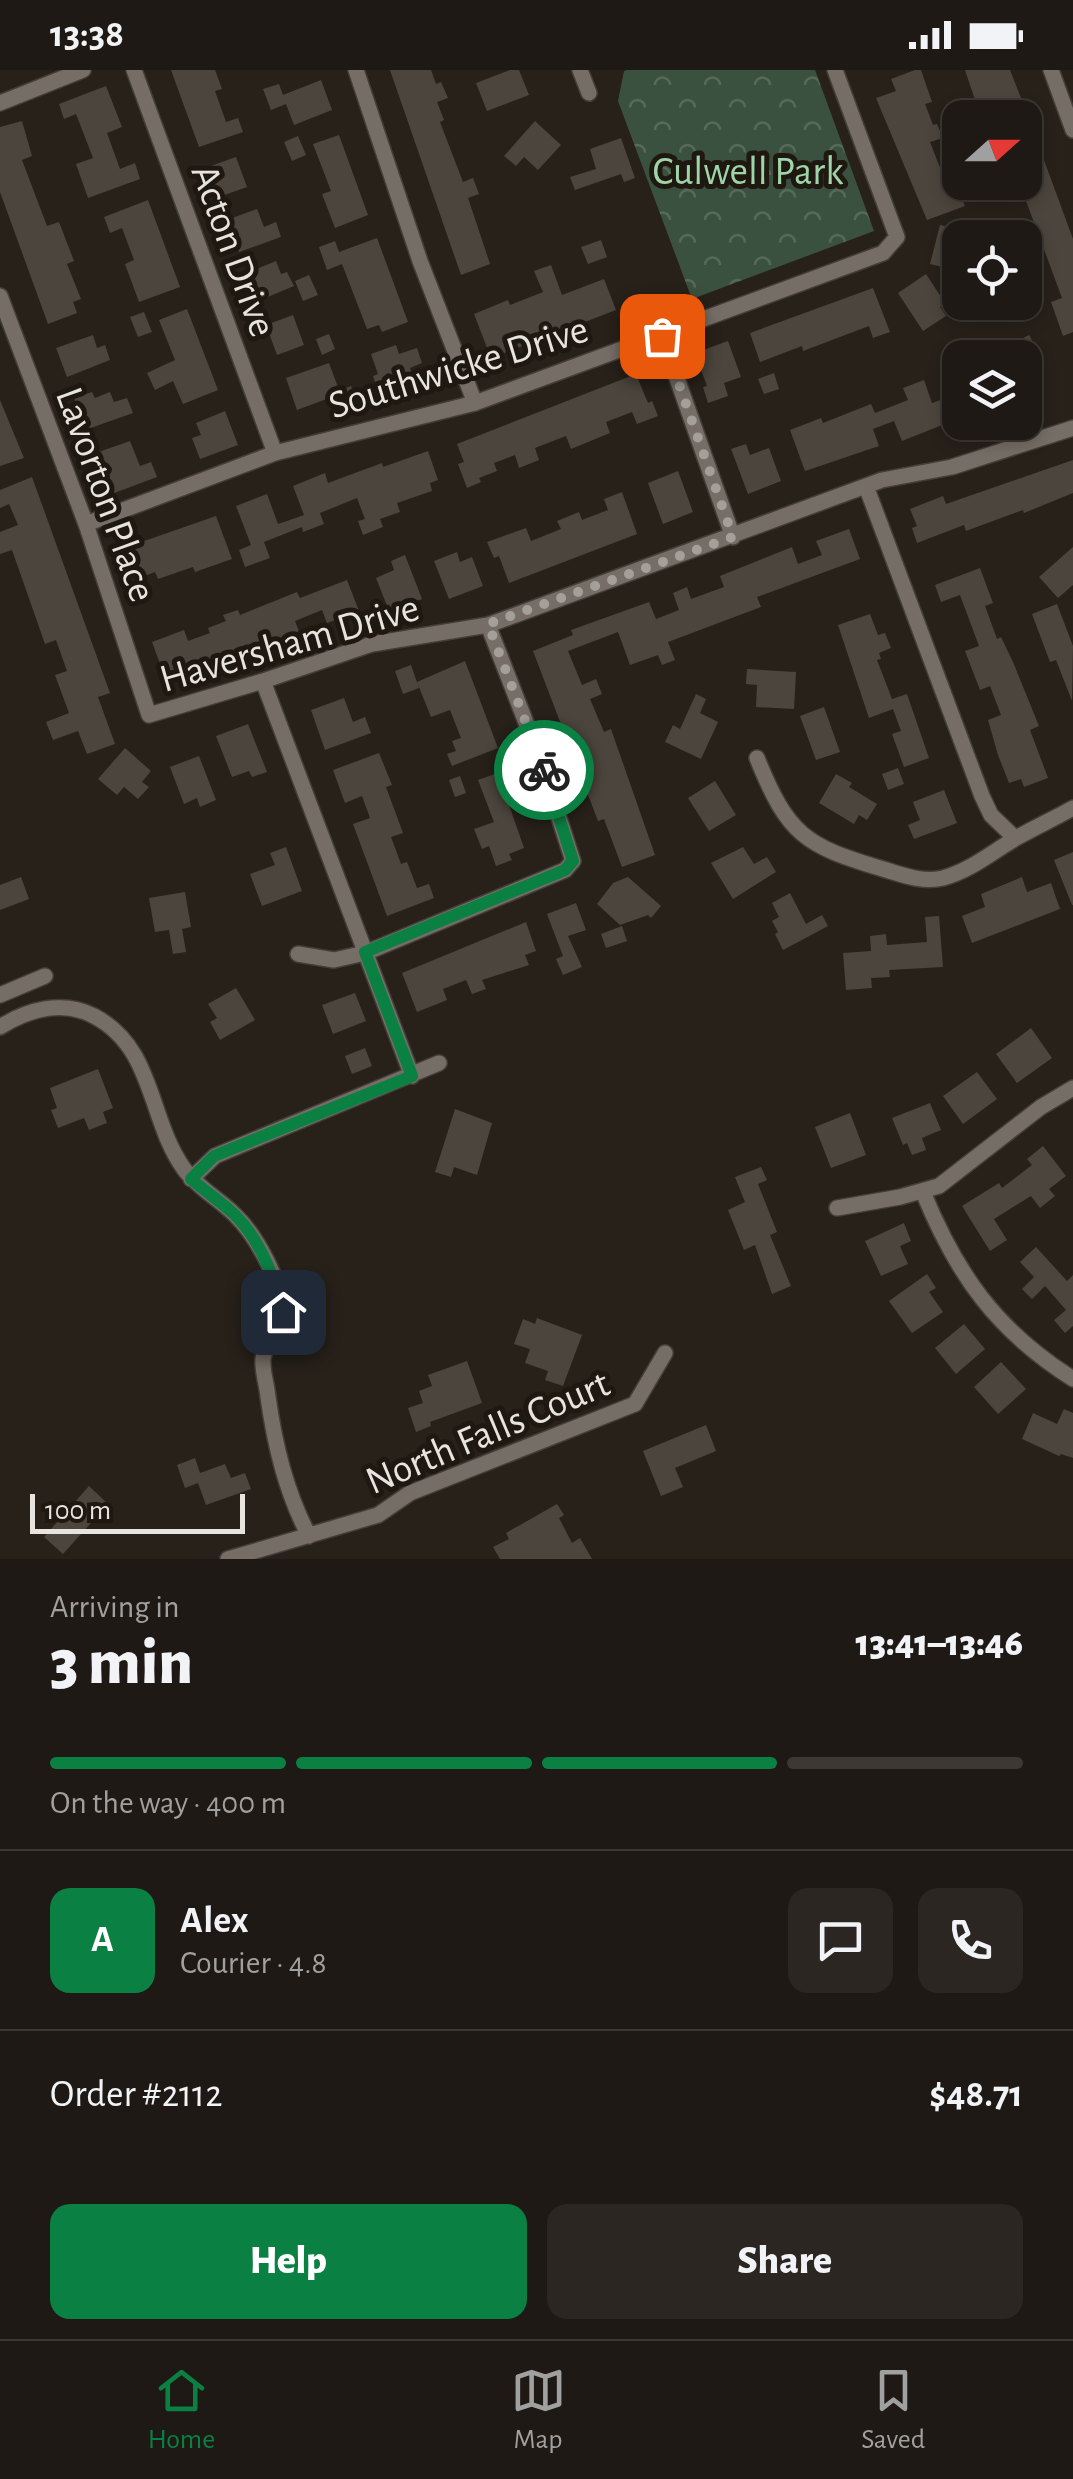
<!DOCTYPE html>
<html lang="en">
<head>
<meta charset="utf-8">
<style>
  body { margin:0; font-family:"Alegreya Sans",sans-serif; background:#2b2622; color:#f1f3f6; height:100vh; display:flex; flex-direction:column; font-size:38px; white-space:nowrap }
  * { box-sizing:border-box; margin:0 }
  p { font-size:32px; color:#a1a0a0 }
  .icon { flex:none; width:55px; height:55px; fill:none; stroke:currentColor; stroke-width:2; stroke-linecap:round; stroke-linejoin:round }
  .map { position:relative; height:1489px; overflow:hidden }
  .details { display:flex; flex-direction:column; background:#1e1914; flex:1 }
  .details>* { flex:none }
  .needle { width:65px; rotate:69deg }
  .fabs { position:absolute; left:942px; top:30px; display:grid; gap:20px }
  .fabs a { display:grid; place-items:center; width:100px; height:100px; border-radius:20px; background:#1e1914; box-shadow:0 5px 15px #0003,0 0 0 2px #3c3834; font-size:50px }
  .scale { position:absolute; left:30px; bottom:25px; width:215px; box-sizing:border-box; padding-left:10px; border:5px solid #e7e3de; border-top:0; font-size:28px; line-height:35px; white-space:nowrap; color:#e7e3de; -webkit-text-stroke:8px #1e1811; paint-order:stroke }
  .pin { position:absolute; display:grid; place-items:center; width:85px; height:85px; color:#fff; margin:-42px; border-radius:20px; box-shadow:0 5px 15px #0006 }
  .courier { position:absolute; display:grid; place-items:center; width:100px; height:100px; margin:-50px; border:8px solid #0b8043; border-radius:50%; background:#fff; color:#222; box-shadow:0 2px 12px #0007 }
  .summary em { font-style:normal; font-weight:800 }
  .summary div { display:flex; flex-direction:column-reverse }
  .summary { display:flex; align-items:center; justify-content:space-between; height:170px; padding:0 50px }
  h1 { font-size:65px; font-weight:800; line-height:75px }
  .bar { display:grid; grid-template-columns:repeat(4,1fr); gap:15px 10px; align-content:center; height:120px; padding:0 50px }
  .bar i { height:12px; border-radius:8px; background:#3c3834 }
  .bar .selected { background:#0b8043 }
  .bar p { grid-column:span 4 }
  .line { display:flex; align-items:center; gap:25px; padding:0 50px; border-top:2px solid #3c3834 }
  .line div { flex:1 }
  .round { display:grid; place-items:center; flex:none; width:105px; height:105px; border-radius:20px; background:#2b2622 }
  .primary-button { display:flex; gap:20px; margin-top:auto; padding:20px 50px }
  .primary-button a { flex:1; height:115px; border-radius:20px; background:#0b8043; color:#fff; font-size:40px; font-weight:800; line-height:115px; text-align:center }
  .primary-button a+a { background:#2b2622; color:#f1f3f6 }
  .status { display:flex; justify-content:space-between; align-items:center; height:70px; padding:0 50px; background:#1e1914; direction:ltr }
  .status svg { height:28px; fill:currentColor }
  .menu { display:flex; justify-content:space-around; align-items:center; height:140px; border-top:2px solid #3c3834; background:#1e1914; font-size:28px; color:#a1a0a0 }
  .menu a { display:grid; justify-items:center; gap:5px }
  .menu .selected { color:#0b8043 }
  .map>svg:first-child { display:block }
  .park { fill:url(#park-crowns) }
  .building { fill:#4c453d }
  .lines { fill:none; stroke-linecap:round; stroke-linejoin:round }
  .minor-casing { stroke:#443e39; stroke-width:18 }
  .minor { stroke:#766e66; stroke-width:15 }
  .done { stroke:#a49f99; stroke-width:10; stroke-dasharray:0 18 }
  .route { stroke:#0b8043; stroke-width:12 }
  .labels { text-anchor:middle; stroke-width:10; stroke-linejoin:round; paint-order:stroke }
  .park-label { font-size:40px; fill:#9ed4a8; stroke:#1e1811 }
  .street-label { font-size:40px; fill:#e7e3de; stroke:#1e1811 }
</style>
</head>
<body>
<div class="status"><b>13:38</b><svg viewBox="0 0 49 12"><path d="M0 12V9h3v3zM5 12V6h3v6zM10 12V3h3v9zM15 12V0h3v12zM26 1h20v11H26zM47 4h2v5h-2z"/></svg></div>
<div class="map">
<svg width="1073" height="1489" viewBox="0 0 1073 1489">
  <defs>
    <pattern id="park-crowns" width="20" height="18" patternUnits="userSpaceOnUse" patternTransform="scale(2.5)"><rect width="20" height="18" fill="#3b513f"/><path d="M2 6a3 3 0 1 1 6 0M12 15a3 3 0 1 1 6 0" fill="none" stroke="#576a5a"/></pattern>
  </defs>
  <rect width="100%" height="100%" fill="#28211a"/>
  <path class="park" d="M627 0H815L874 161 692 229 618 31 624 1Z"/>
  <path class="building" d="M171 0H215L222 19 215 21 226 52 238 48 243 62 199 77Z
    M390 0H431L436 14 441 12 448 28 437 32 444 50 440 52 463 112 473 108 479 124 468 128 490 194 461 205Z
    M510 0H519L529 25 487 41 476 13Z
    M915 0H921L932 32 925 34 933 55 937 54 943 68 930 72 944 108 959 103 965 120 959 122 965 136 927 150 876 28 896 21 891 9Z
    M965 0H1010L1025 38 1012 43 1014 48H981Z
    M321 10 332 40 294 55 286 34 271 40 263 19 279 14 283 25Z
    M106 16 122 57 107 63 120 99 135 93 140 109 88 128 76 94 93 88 76 44 64 49 59 34Z
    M22 51 32 86 22 90 47 156 59 152 74 191 67 194 81 229 73 232 77 243 48 254 0 122V57Z
    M535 51 561 75 538 100 524 87 516 96 504 86Z
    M339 65 368 145 335 158 322 124 331 121 313 74Z
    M298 66 306 85 292 91 284 72Z
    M621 68 635 108 624 112 621 104 575 120 570 107 596 99 590 79Z
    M1037 71 1073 169V262L1063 266 1051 232 1062 228 1019 112H1025V75Z
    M236 87 247 117 219 127 208 97Z
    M148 130 180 217 139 232 125 194 134 190 122 158 110 163 104 147Z
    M257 139 264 157 276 152 281 167 239 182 227 150Z
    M940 155 960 160 959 201 930 194Z
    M377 168 408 252 382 262 379 255 367 259 342 194 327 200 319 177 335 171 339 182Z
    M601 170 607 187 588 194 581 177Z
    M276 191 281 204 287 202 294 216 258 231 247 203Z
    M551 195 562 225 604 209 616 240 491 288 474 244 508 230 510 235 543 222 534 201Z
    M926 204 945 233 940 237 946 246 923 261 898 223Z
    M309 205 318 225 303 231 295 211Z
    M873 218 890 262 873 268 869 256 803 281 802 276 760 292 750 263Z
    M187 239 218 320 183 334 173 311 155 320 147 303 175 290 159 250Z
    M144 242 152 262 138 267 130 247Z
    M293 245 304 275 277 285 266 255Z
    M329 264 335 279 322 285 316 269Z
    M93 265 97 278 105 275 110 290 67 307 56 278Z
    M1029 265 1036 278 1018 287 1012 274Z
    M728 271 741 307 724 313 728 326 708 333 703 317 707 316 695 283Z
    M396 275 399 284 417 278 422 293 410 298 415 313 386 324 383 316 377 318 373 306 378 304 371 284Z
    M1025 287 1042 329 1025 335Z
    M329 293 339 320 351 316 356 330 336 338 332 327 297 340 286 308Z
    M774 303 779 319 764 324 758 309Z
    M636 304 648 333 652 331 658 346 637 354 632 342 606 352 610 363 571 379 566 366 535 378 539 390 519 398 515 385 494 393 497 401 479 408 481 412 467 418 458 394 464 392 457 374Z
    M924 310 932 333 960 323V348L902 371 894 351 873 359 879 376 805 401 790 360 821 348 823 353 871 334 875 343 908 330 903 318Z
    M92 322 95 328 110 322 114 332 127 328 133 343 85 360 74 328Z
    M0 330 24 388 0 396Z
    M225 341 238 375 200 389 192 368 201 365 196 353Z
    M130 371 140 396 151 392 157 407 109 425 93 384Z
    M746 374 750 385 769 378 781 411 748 424 731 379Z
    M428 381 438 410 430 413 432 421 397 433 400 442 380 449 383 457 363 465 358 451 365 449 357 428 320 443 324 454 303 462 302 457 264 472 270 488 245 497 239 480 251 475 236 436 267 424 278 454 304 445 293 416 325 403 328 413 382 393 383 397Z
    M1073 390V423L1024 443 1023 440 966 461 964 455 917 473 912 458 917 456 910 439 943 426 946 434Z
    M678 401 693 442 663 454 648 413Z
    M32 407 110 623 98 627 115 674 87 684 78 661 53 670 46 652 69 643 55 605 67 601 56 570 45 574 12 480 0 484V462L18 455 9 434 0 438V420Z
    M622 422 637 464 509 513 499 486 494 488 487 472 526 458 531 471 561 459 557 451 579 442 582 450 608 440 604 429Z
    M216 446 232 489 195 502 193 497 158 509 155 502 139 508 127 477Z
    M849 459 860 489 757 527 761 537 668 572 675 590 662 595 658 585 630 595 618 562 568 581 582 615 596 609 602 624 590 629 604 662 611 659 655 785 622 797 604 749 598 751 533 581 573 565 571 560 649 532 656 549 679 540 673 523 687 517 691 529 724 517 720 506 792 477 798 494 822 485 816 471Z
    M1073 477V515L1058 528 1039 507Z
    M457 482 460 492 472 487 483 516 449 529 434 491Z
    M405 485 422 529 389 541 376 508 394 500 391 491Z
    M980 498 993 533 985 536 997 569 1001 567 1013 592 1039 656 1030 660 1048 708 1024 717 1021 709 1009 713 998 685 988 650 1001 645 990 616 980 620 965 581 979 576 960 525 941 532 935 515Z
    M347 510 359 541 327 553 322 540 295 551 300 564 174 610 166 591 160 594 152 572 184 560 188 571 210 563 208 558 226 551 223 545 238 540 240 545 297 522 300 528Z
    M1057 534 1073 576 1072 631 1056 590 1050 592 1032 544Z
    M870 544 878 565 885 563 891 578 879 583 881 589 877 590 892 629 907 624 929 688 904 697 892 664 901 661 893 639 869 648 838 555Z
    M465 591 498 678 452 696 447 684 456 681 452 671 461 668 450 640 431 647 417 612Z
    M411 595 419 618 403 624 395 601Z
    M747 599 796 602 794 639 756 637 757 615 746 614Z
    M696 624 706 629 700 643 718 652 701 689 665 672 673 655 680 659Z
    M344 628 353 652 365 647 371 663 325 680 311 640Z
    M824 637 840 682 816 690 800 646Z
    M248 654 267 702 252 707 249 701 232 707 216 666Z
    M125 678 151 701 142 712 149 717 138 729 124 717 117 725 98 709Z
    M379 683 392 715 386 717 403 763 391 767 401 794 407 792 417 818 429 814 434 828 387 846 353 754 370 748 362 726 345 733 333 700Z
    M199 686 216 730 200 737 197 728 184 734 170 697Z
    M898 698 904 714 888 720 882 704Z
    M506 700 517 729 508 732 524 778 509 784 512 790 496 796 489 776 482 779 474 759 494 752 478 710Z
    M836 704 852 713 849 717 877 734 867 750 859 745 854 754 819 733Z
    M460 706 466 723 455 727 449 710Z
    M715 711 736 745 709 761 688 728Z
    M944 720 957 753 914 769 908 755 920 750 913 732Z
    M286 777 302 821 262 836 250 804 275 795 270 783Z
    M743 777 754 794 767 787 776 802 733 829 711 793Z
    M1073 782V835H1072L1054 790Z
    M21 807 29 829 0 840V815Z
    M628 807 661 836 651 848 648 845 620 855 597 834 613 813Z
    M1022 807 1027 822 1051 813 1060 839 972 873 962 846 985 837 981 824Z
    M185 822 191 857 182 859 186 882 173 884 169 860 155 862 149 828Z
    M790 823 806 854 822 845 828 856 783 880 775 864 778 862 772 851 779 847 772 833Z
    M576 833 586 860 568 866 582 897 563 905 556 889 563 886 547 844Z
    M939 846 943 897 889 900 890 907 871 908 872 918 846 920 843 883 871 881 870 866 886 864 887 875 927 872 925 847Z
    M526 852 536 881 525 885 529 895 482 910 486 919 472 924 466 910 443 919 447 930 417 942 402 903Z
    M622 856 627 871 606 878 601 864Z
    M236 918 255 950 220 970 210 952 217 948 208 934Z
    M355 923 366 951 333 964 322 935Z
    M1031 958 1052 988 1017 1013 996 984Z
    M365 978 372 996 352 1004 345 986Z
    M98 999 113 1038 103 1042 107 1053 89 1060 84 1048 58 1058 51 1040 57 1038 50 1018Z
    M977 1002 997 1029 963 1054 943 1026Z
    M930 1033 941 1060 922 1068 926 1080 912 1085 907 1073 903 1075 892 1048Z
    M455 1039 492 1053 477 1105 454 1097 451 1107 435 1102Z
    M850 1043 866 1085 831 1098 815 1057Z
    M1043 1076 1066 1106 1049 1119 1055 1126 1040 1138 1031 1126 994 1149 1007 1170 990 1181 962 1136 999 1113 1002 1118 1032 1095 1027 1089Z
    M761 1097 767 1110 758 1114 777 1162 770 1165 791 1216 772 1224 755 1175 744 1180 728 1140 745 1132 735 1107Z
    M904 1153 911 1171 900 1176 908 1194 881 1206 865 1171Z
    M1036 1177 1067 1211 1073 1205V1256L1065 1263 1054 1250 1066 1240 1045 1216 1032 1229 1022 1219 1034 1207 1020 1192Z
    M927 1204 936 1218 929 1222 943 1242 912 1263 889 1231Z
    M537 1248 582 1265 563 1316 545 1310 548 1301 525 1293 530 1279 514 1274 523 1249 535 1254Z
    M964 1254 985 1279 956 1304 935 1278Z
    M467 1291 482 1333 430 1352 431 1356 416 1362 408 1338 423 1333 419 1321 432 1316 428 1305Z
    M1001 1292 1026 1319 998 1344 974 1317Z
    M1064 1339 1073 1343V1388L1061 1384 1059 1386 1022 1369 1033 1343 1057 1354Z
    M706 1355 716 1381 675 1398 683 1417 661 1426 643 1381Z
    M195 1388 200 1403 225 1394 231 1408 245 1403 251 1419 206 1435 198 1413 185 1418 177 1395Z
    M89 1416 108 1434 63 1484 44 1467Z
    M557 1434 564 1445 559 1448 572 1473 580 1468 592 1489H500L493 1477 509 1469 506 1463Z"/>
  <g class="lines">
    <g class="minor-casing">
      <path id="minor" d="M134 0 275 383
        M356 0 420 191 475 333
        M580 0 589 23
        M1051 0 1073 60
        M0 33 83 0
        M0 226 86 454 149 645 263 611 372 574 488 555 882 410 952 397 1073 358
        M662 266 733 467
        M866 416 982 726 991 745 1015 768
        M86 454 275 383 475 333 883 183 897 167 835 0
        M263 611 412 1006
        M757 688C788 765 805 776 883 799 903 805 923 813 943 808 972 800 993 781 1018 767 1036 757 1055 748 1073 738
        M298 884 334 890 365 883 565 800 573 791 539 686 488 555
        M0 925 45 906
        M0 957C29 939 63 930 94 946 155 978 148 1049 184 1099 198 1118 219 1129 235 1145 255 1164 282 1212 282 1240 283 1255 265 1272 263 1289 262 1301 267 1315 268 1327 275 1376 286 1422 309 1466
        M191 1109 215 1086 439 993
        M923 1122C957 1205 996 1260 1073 1309
        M837 1138 900 1127 939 1116 1041 1037 1073 1018
        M228 1489 378 1445 410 1423 635 1334 665 1283"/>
    </g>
    <use href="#minor" class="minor"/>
  </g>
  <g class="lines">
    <path class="done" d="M544 700 488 554 733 467 662 266"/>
    <path class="route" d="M283 1242C274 1208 261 1170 234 1144 221 1132 205 1121 191 1109L214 1086 412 1006 365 882 565 800 573 791 544 700"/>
  </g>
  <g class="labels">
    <g class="park-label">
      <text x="748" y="114">Culwell Park</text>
    </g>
    <g class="street-label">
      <text transform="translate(235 180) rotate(70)" y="14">Acton Drive</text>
      <text transform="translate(458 296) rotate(-17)" y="14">Southwicke Drive</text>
      <text transform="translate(107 424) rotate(70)" y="14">Lavorton Place</text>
      <text transform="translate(289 572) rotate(-16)" y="14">Haversham Drive</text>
      <text transform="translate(487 1361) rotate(-23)" y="14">North Falls Court</text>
    </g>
  </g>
</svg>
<div class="fabs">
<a><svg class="needle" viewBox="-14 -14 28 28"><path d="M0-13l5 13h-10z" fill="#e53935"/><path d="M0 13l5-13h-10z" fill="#a1a0a0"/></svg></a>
<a><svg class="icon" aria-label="locate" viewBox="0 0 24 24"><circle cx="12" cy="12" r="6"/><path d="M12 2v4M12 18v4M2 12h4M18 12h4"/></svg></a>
<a><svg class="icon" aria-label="layers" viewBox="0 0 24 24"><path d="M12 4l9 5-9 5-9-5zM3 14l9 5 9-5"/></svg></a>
</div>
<div class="scale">100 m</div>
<div class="pin" style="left:662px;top:266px;background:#ea580c"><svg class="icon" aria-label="bag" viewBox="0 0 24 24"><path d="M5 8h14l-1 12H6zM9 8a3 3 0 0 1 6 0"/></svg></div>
<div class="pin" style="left:283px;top:1242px;background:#1f2937"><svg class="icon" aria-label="home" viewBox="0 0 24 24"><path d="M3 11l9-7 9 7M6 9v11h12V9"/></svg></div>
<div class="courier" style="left:544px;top:700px"><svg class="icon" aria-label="bike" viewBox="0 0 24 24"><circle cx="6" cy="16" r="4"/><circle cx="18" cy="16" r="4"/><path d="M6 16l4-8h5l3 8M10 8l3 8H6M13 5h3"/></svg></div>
</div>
<section class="details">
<div class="summary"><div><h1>3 min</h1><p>Arriving in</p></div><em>13:41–13:46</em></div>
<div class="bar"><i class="selected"></i><i class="selected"></i><i class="selected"></i><i></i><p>On the way · 400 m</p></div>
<div class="line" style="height:180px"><b class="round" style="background:#0b8043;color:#fff">A</b><div><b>Alex</b><p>Courier · 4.8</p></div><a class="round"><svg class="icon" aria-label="chat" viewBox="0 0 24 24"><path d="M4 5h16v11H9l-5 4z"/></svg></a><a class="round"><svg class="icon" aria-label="phone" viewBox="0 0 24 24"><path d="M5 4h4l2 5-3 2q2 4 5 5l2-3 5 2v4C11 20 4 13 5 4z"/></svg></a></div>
<div class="line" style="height:130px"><div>Order #2112</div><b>$48.71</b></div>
<div class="primary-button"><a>Help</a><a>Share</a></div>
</section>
<nav class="menu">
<a class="selected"><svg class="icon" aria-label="home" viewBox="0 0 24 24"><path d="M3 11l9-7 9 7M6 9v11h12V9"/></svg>Home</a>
<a><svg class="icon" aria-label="map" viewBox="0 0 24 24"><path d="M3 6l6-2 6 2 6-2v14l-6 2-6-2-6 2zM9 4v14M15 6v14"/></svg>Map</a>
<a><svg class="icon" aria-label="saved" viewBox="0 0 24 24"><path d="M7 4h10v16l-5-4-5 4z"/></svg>Saved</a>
</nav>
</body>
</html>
